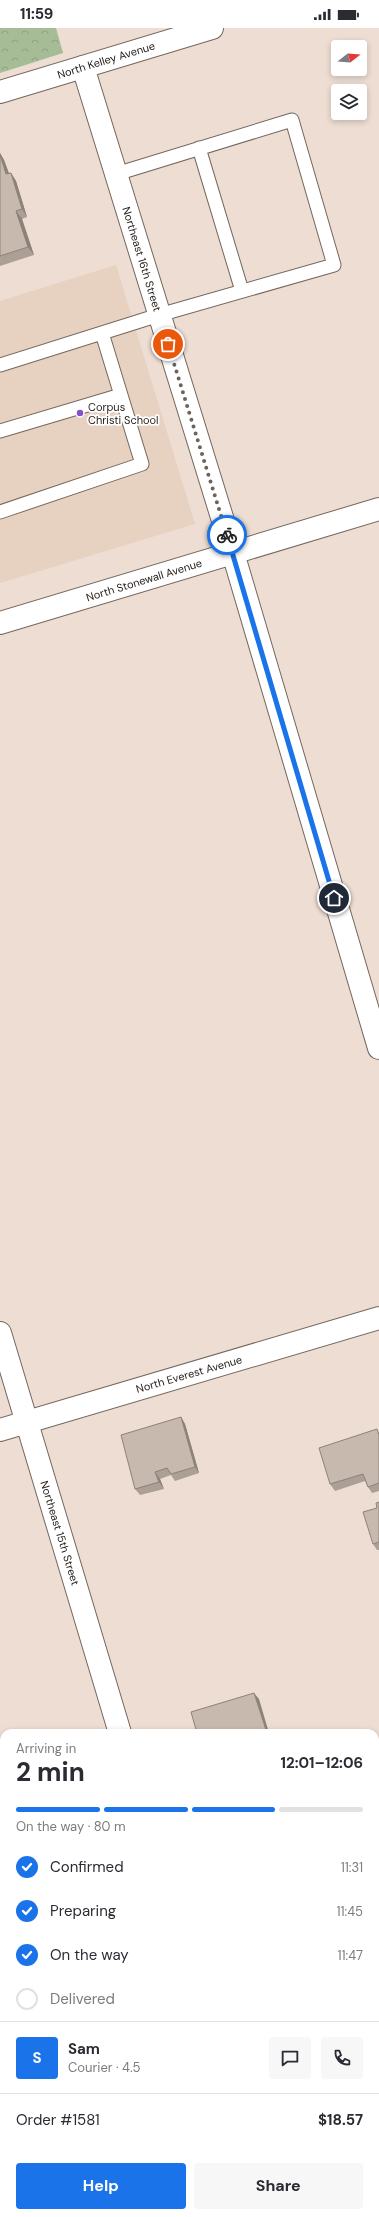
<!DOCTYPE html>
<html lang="en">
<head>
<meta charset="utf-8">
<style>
  body { margin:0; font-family:"DM Sans",sans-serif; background:#f7f7f7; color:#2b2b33; height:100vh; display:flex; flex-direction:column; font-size:15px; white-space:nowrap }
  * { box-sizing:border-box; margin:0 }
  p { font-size:13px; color:#7c7c81 }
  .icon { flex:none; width:22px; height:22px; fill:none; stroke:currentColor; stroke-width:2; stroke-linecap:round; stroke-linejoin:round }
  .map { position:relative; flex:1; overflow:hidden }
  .panel { position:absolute; left:0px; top:1701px; width:379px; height:488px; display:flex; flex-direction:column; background:#fff; border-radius:12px 12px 0 0; box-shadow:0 2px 6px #0003 }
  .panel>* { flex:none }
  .needle { width:26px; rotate:73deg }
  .fabs { position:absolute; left:331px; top:12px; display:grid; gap:8px }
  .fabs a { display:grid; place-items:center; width:36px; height:36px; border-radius:4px; background:#fff; box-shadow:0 2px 6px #0003; font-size:20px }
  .pin { position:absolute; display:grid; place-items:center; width:34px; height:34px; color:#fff; margin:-17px; border:2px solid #fff; border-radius:50%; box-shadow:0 1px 4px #0007 }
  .courier { position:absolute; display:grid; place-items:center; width:40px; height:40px; margin:-20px; border:3px solid #1a73e8; border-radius:50%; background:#fff; color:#222; box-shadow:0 1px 5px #0007 }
  .summary em { font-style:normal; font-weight:700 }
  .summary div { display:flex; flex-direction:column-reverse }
  .summary { display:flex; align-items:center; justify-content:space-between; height:68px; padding:0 16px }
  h1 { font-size:26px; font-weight:700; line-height:30px }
  .bar { display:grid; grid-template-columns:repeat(4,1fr); gap:6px 4px; align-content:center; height:48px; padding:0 16px }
  .bar i { height:5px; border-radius:3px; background:#e1e1e2 }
  .bar .selected { background:#1a73e8 }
  .bar p { grid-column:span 4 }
  .line { display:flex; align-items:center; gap:10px; padding:0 16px; border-top:1px solid #e1e1e2 }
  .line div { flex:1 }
  .round { display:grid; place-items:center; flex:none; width:42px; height:42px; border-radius:4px; background:#f7f7f7 }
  ol { padding:0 16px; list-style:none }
  li { display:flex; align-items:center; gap:12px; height:44px }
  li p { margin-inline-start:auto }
  li .icon { padding:4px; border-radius:50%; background:#1a73e8; color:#fff; stroke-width:4 }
  li:last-child { color:#7c7c81 }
  li i { width:22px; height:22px; border:2px solid #e1e1e2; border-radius:50% }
  .action { display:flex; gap:8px; margin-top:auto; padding:8px 16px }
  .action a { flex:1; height:46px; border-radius:4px; background:#1a73e8; color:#fff; font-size:16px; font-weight:700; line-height:46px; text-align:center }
  .action a+a { background:#f7f7f7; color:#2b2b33 }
  .status { display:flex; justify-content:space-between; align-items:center; height:28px; padding:0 20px; background:#fff; direction:ltr }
  .status svg { height:11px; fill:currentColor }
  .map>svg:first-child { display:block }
  .built { fill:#e7d1c0 }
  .park { fill:url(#park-crowns) }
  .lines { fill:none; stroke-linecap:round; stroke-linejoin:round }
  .lane-casing { stroke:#75675d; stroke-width:15 }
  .street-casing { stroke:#75675d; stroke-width:24 }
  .secondary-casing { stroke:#75675d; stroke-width:24 }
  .path { stroke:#9a8e86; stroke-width:2.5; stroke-dasharray:4 2; stroke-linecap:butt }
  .lane { stroke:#fff; stroke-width:13 }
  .street { stroke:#fff; stroke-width:22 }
  .secondary { stroke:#fff; stroke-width:22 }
  .wall { fill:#ac9f96 }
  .shaded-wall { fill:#8c827a }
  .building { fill:#c8b9ae; stroke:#8c827a }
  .done { stroke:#6c635c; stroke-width:4; stroke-dasharray:0 7.2 }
  .route { stroke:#1a73e8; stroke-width:5 }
  .poi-dot { fill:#8451c8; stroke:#fff; stroke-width:1.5 }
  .labels { text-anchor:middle; stroke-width:3.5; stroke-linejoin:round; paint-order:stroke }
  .street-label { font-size:11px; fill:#27211d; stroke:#fff }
  .poi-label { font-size:11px; fill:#27211d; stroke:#fff; text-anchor:start }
</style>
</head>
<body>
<div class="status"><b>11:59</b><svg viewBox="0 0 49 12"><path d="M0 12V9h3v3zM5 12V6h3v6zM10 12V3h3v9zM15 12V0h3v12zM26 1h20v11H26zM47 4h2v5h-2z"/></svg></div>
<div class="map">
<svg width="379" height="2189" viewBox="0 0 379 2189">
  <defs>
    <pattern id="park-crowns" width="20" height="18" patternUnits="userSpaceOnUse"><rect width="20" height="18" fill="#a6bc97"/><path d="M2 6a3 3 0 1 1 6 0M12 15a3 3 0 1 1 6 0" fill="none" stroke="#8fa182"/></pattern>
  </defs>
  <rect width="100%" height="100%" fill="#edddd2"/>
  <path class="built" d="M116 237 195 496 0 555V273Z"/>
  <path class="park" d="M0 0H56L63 25 0 45Z"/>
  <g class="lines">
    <g class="lane-casing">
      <path id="lane" d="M199 120 242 263
        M0 337 159 287 334 237 292 92 116 146
        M0 403 121 367
        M0 484 142 436 102 305"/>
    </g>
    <g class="street-casing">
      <path id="street" d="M83 39 233 525 379 1020
        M0 595 379 481
        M0 1305 120 1705
        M0 1402 379 1290
        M265 2185 266 2189"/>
    </g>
    <g class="secondary-casing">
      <path id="secondary" d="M0 64 212 0
        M375 2045 379 2044
        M375 2082 379 2081
        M0 2159 4 2158
        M23 2189 36 2185"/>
    </g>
    <path class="path" d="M375 2015 379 2014
      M375 2116 379 2115
      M0 2129 4 2127
      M130 2189 143 2185"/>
    <use href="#lane" class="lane"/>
    <use href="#street" class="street"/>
    <use href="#secondary" class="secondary"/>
  </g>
  <path class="wall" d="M0 125 4 132 9 145H11L16 153 27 189 22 191 34 227 0 238Z
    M181 1389 185 1396 199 1445 175 1453 171 1447 160 1451 164 1461 140 1467 135 1461Z
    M379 1404V1463L372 1465 368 1459 365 1453 335 1463 330 1456Z
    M379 1474V1522H377L373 1516 377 1480Z"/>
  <path class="shaded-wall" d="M0 125 4 132 12 154 6 146 0 127Z
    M11 145 16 153 27 189 22 181Z
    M16 183 22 191 34 227 28 219Z
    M181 1389 185 1396 199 1445 195 1439Z
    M155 1444 160 1451 164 1461 159 1454Z
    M254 1665 259 1671 269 1705H267Z"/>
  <path class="building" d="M0 127 6 146 11 145 22 181 16 183 28 219 0 228Z
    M181 1389 195 1439 171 1446 167 1440 155 1444 159 1454 135 1461 121 1407Z
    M377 1401 379 1407V1455L368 1459 363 1446 330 1456 319 1420Z
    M379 1474V1514L373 1516 363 1484 377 1480 376 1475Z
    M254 1665 267 1705H197L191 1684Z
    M379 2151V2189H339L338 2185H375V2152Z"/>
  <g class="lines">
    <path class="done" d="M168 316 227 507"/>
    <path class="route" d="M227 507 334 870"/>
  </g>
  <circle class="poi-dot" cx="80" cy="385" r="4"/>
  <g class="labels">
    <g class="street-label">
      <text transform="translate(106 32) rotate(-17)" y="4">North Kelley Avenue</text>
      <text transform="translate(142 231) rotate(73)" y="4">Northeast 16th Street</text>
      <text transform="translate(144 552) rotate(-17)" y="4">North Stonewall Avenue</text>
      <text transform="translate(189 1346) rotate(-16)" y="4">North Everest Avenue</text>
      <text transform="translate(60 1505) rotate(73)" y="4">Northeast 15th Street</text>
    </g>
    <g class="poi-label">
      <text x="88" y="383">Corpus<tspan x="88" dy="13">Christi School</tspan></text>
    </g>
  </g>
</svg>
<div class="fabs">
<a><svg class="needle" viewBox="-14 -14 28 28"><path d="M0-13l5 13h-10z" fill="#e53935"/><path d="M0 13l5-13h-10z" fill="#7c7c81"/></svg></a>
<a><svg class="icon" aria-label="layers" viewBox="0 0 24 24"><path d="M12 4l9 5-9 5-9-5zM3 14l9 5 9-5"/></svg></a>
</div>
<div class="pin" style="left:168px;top:316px;background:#ea580c"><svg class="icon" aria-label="bag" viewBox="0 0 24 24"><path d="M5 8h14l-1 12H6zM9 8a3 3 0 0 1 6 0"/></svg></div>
<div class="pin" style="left:334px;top:870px;background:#1f2937"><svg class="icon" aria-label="home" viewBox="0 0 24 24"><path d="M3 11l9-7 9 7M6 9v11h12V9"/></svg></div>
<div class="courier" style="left:227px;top:507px"><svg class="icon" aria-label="bike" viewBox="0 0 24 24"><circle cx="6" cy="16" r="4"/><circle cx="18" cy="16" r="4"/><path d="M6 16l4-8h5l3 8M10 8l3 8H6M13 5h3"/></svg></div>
<section class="panel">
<div class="summary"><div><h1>2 min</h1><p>Arriving in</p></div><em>12:01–12:06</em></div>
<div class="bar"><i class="selected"></i><i class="selected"></i><i class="selected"></i><i></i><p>On the way · 80 m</p></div>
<ol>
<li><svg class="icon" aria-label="check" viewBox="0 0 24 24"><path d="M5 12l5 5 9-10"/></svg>Confirmed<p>11:31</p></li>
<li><svg class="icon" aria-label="check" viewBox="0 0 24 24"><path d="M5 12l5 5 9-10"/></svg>Preparing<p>11:45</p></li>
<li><svg class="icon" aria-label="check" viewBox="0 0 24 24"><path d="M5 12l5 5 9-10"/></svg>On the way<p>11:47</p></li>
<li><i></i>Delivered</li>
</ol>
<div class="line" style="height:72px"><b class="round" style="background:#1a73e8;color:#fff">S</b><div><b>Sam</b><p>Courier · 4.5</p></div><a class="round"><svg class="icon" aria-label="chat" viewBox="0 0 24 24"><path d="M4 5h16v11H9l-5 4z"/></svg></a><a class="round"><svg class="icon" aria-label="phone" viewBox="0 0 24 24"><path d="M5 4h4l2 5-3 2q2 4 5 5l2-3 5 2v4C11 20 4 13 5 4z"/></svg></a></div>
<div class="line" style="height:52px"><div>Order #1581</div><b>$18.57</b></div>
<div class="action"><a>Help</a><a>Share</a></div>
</section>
</div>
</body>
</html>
